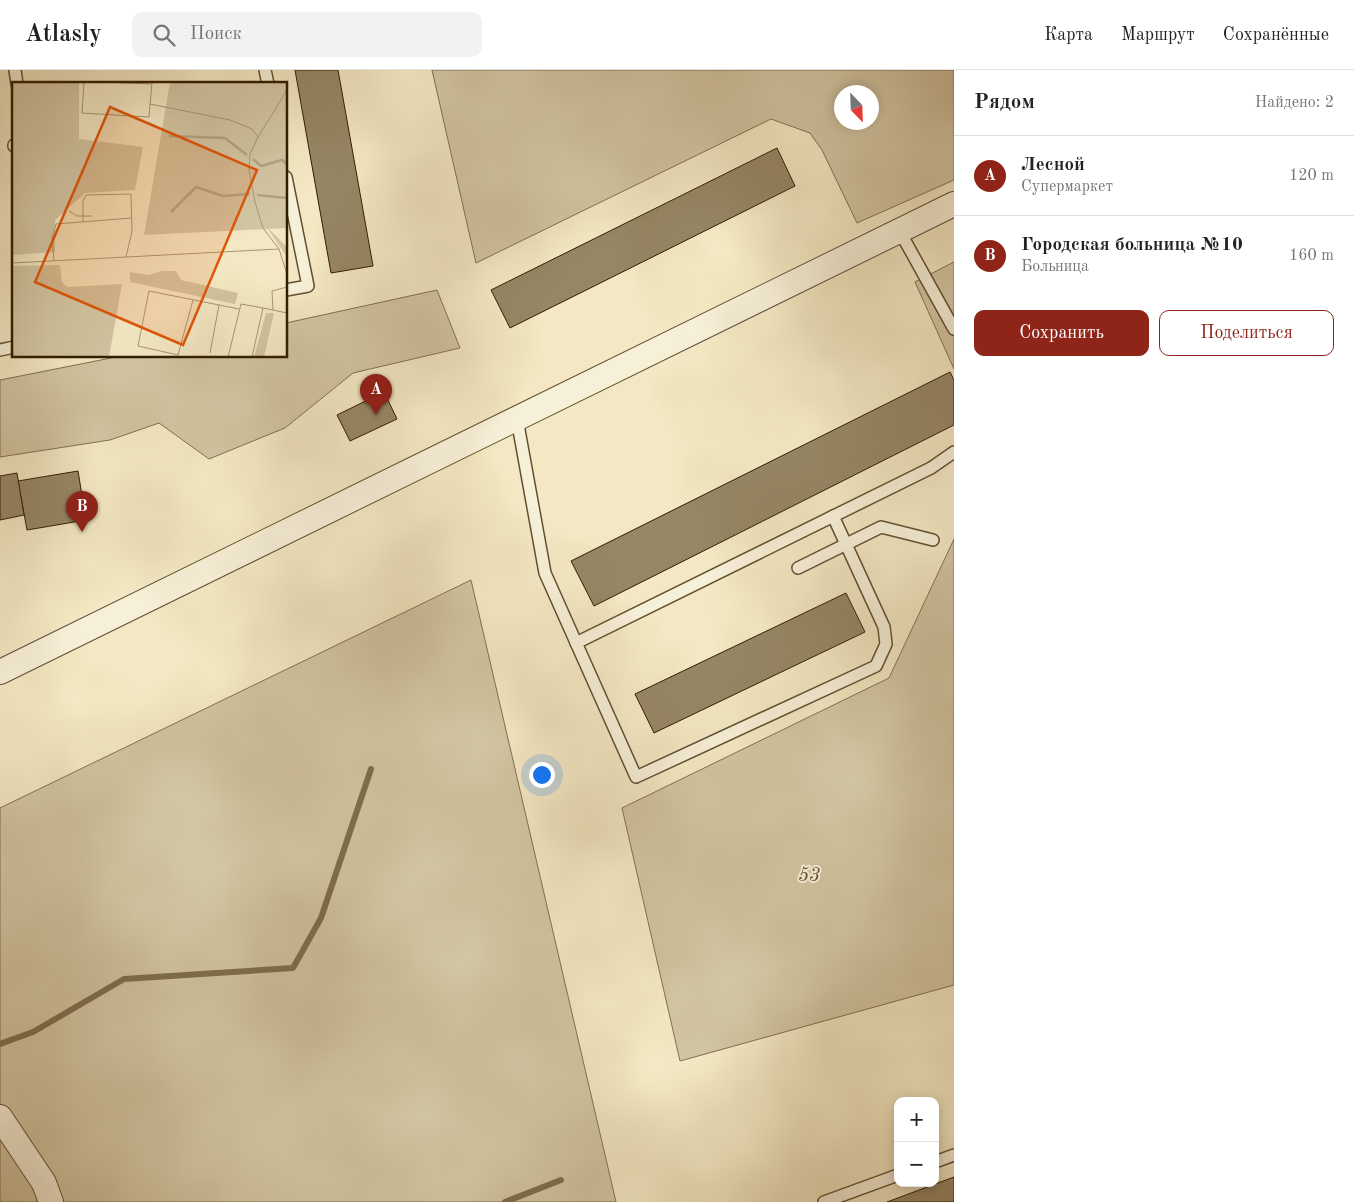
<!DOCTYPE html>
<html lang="ru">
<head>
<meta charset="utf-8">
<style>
  :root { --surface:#fff; --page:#f2f2f2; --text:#222; --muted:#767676; --line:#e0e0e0; --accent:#8f2418 }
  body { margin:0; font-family:"Old Standard TT",serif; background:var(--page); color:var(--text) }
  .controls { position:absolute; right:15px; bottom:15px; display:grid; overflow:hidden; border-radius:10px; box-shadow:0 2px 12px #0003 }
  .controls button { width:45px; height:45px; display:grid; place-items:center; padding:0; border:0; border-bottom:1px solid var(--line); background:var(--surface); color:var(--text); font:25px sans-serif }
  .compass { position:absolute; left:834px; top:15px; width:45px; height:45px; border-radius:50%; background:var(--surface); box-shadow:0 2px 12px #0003; rotate:157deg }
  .you { position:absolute; left:541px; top:704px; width:18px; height:18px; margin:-12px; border:4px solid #fff; border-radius:50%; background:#1a73e8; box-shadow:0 0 0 8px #1a73e833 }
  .badge { display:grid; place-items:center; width:32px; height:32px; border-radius:50%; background:var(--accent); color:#fff; font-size:16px; font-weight:700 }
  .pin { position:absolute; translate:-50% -41px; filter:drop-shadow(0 1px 2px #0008) }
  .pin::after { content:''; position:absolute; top:26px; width:18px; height:15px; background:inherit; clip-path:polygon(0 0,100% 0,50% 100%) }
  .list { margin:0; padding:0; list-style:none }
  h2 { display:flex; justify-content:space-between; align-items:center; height:65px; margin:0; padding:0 20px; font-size:21px }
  h2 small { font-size:16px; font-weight:400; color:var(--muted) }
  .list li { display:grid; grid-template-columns:32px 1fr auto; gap:15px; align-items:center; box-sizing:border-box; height:80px; padding:0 20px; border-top:1px solid var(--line) }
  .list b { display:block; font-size:19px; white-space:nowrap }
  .list p { margin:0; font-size:16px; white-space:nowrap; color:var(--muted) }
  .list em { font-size:16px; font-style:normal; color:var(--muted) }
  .actions { display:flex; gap:10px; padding:15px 20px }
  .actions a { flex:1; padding:11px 0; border:1px solid var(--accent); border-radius:10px; text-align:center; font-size:18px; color:var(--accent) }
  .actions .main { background:var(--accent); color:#fff }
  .icon { flex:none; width:28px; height:28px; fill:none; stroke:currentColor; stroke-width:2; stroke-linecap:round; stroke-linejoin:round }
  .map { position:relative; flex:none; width:954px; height:1132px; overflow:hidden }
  header { display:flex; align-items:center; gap:30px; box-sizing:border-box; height:70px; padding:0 25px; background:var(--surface); border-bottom:1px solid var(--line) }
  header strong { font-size:24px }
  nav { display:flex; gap:28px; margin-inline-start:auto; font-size:18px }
  .search { width:350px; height:45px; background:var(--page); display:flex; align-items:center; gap:12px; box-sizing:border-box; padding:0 18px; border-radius:10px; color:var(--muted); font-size:19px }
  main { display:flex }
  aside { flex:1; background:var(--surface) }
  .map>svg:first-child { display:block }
  .green { fill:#d2c5a2; stroke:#827051; fill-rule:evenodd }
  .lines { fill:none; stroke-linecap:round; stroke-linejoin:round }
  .stream { stroke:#7e6d4d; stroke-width:6 }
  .building { fill:#968665; stroke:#321c00 }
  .lane-casing { stroke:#624f31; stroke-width:14 }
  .street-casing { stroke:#624f31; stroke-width:26 }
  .lane { stroke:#f7f0d8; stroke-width:11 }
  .street { stroke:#f7f0d8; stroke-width:24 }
  .labels { text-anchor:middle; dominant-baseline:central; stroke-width:4; stroke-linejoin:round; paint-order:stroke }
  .park-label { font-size:19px; font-style:italic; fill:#624f31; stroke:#f7f0d8 }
  .inset-river { fill:none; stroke:#b1a381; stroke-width:2.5 }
  .inset-road { fill:none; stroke:#a69675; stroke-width:1 }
  .view { fill:#df560b; fill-opacity:0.15; stroke:#df560b; stroke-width:2.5 }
  .inset-edge { fill:none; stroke:#321c00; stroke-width:2.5 }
</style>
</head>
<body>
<header>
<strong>Atlasly</strong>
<div class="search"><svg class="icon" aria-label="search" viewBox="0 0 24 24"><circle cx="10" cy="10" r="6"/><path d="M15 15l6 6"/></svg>Поиск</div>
<nav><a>Карта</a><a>Маршрут</a><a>Сохранённые</a></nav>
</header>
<main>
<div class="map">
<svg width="954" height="1132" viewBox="0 0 954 1132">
  <rect width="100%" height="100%" fill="#f3e8c3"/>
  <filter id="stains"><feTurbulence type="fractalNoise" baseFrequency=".004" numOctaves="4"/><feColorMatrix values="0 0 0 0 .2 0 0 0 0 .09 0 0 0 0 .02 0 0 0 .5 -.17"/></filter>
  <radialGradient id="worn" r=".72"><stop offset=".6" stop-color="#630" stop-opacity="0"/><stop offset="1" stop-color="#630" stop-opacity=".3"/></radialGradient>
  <!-- green -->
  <g class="green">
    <path d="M432 0H954V110L857 153 822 80 810 63 771 49 476 193ZM872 22V52H842V22Z"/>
    <path d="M954 192V299L915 212Z"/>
    <path d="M437 220 460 278 353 303 285 358 209 389 159 353 110 370 0 387V310L121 286H286V253Z"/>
    <path d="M954 469V915L680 991 622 738 889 608Z"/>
    <path d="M471 510 616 1132H0V738Z"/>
  </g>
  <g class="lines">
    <!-- stream -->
    <g class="stream">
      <path d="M0 974 33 962 124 909 293 898 321 848 371 699"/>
      <path d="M505 1132 561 1110"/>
    </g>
  </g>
  <!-- building -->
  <g class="building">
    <path d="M295 0H338L373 196 331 203Z"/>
    <path d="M777 78 795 116 510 258 491 220Z"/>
    <path d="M950 302 954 310V355L594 536 571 491Z"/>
    <path d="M384 322 397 349 350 371 337 345Z"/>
    <path d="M78 401 86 450 27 460 18 411Z"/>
    <path d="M17 403 24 445 0 450V406Z"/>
    <path d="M846 523 865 562 654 663 635 624Z"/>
    <path d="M954 1107V1132H887Z"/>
  </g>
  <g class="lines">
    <defs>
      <g id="lane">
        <path d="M15 0 17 14"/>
        <path d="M265 0 268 14"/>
        <path d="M14 75V76"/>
        <path d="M286 107 308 216 286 220"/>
        <path d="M899 160 954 259"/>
        <path d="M0 280 14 277"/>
        <path d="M517 349 545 503 636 707 876 596 886 574 884 557 833 446"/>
        <path d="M798 498 881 457 933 470"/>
        <path d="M576 573 931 398 954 382"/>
        <path d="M935 1092 954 1085"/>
        <path d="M824 1132 898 1105"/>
      </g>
      <g id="street">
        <path d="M0 602 954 134"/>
        <path d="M0 1047 44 1113 51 1132"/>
      </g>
    </defs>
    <!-- lane casing -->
    <use href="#lane" class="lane-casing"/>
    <!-- street casing -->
    <use href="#street" class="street-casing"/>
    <!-- lane -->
    <use href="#lane" class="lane"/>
    <!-- street -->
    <use href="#street" class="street"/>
  </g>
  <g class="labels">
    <!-- park labels -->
    <g class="park-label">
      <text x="809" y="806">53</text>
    </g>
  </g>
  <!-- overview -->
  <g transform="translate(12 12)">
    <rect width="275" height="275" fill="#f3e8c3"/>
    <path d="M0 0H67V57L131 65 123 108 73 111 43 138V170L0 173ZM158 0H275V146L257 147 275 165V175L256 147 132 153ZM48 183 50 200 55 205 110 202 97 275H0V184ZM150 189H164L169 198 226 211 223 222 118 200V190L136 193ZM254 231H262L252 275H242Z" fill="#d2c5a2"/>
    <path class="inset-river" d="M157 54 213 56 235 73M241 77 249 84 270 78 275 82M245 113 275 116M159 130 184 105 211 114 238 112"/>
    <path class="inset-road" d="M72 0 70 31 137 35 140 0M90 0 139 2M138 22 218 38 240 47 246 55 238 72 237 88 243 120 251 146 267 167 275 192M246 55 275 8M57 129 65 134H80M71 139V119L74 113 119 112 120 149 114 175M42 179 40 156 44 142 119 136M0 181 267 167M181 218 166 273 126 264 137 209 227 227M261 228 260 209 275 205M198 271 207 223M216 275 229 222 251 226M240 275 251 226 275 231"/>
    <path class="view" d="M98 25 245 88 171 263 23 200Z"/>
    <rect width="275" height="275" class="inset-edge"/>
  </g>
  <rect width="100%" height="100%" filter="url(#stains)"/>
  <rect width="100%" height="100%" fill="url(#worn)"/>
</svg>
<div class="controls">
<button>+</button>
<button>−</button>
</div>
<svg class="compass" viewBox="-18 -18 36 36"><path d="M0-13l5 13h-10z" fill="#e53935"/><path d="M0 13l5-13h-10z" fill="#767676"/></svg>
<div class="you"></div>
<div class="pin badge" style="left:376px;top:345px">A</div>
<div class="pin badge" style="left:82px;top:462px">B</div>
</div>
<aside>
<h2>Рядом<small>Найдено: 2</small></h2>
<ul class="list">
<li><span class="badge">A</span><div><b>Лесной</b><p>Супермаркет</p></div><em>120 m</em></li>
<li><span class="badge">B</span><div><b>Городская больница №10</b><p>Больница</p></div><em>160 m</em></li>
</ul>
<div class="actions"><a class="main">Сохранить</a><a>Поделиться</a></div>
</aside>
</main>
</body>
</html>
